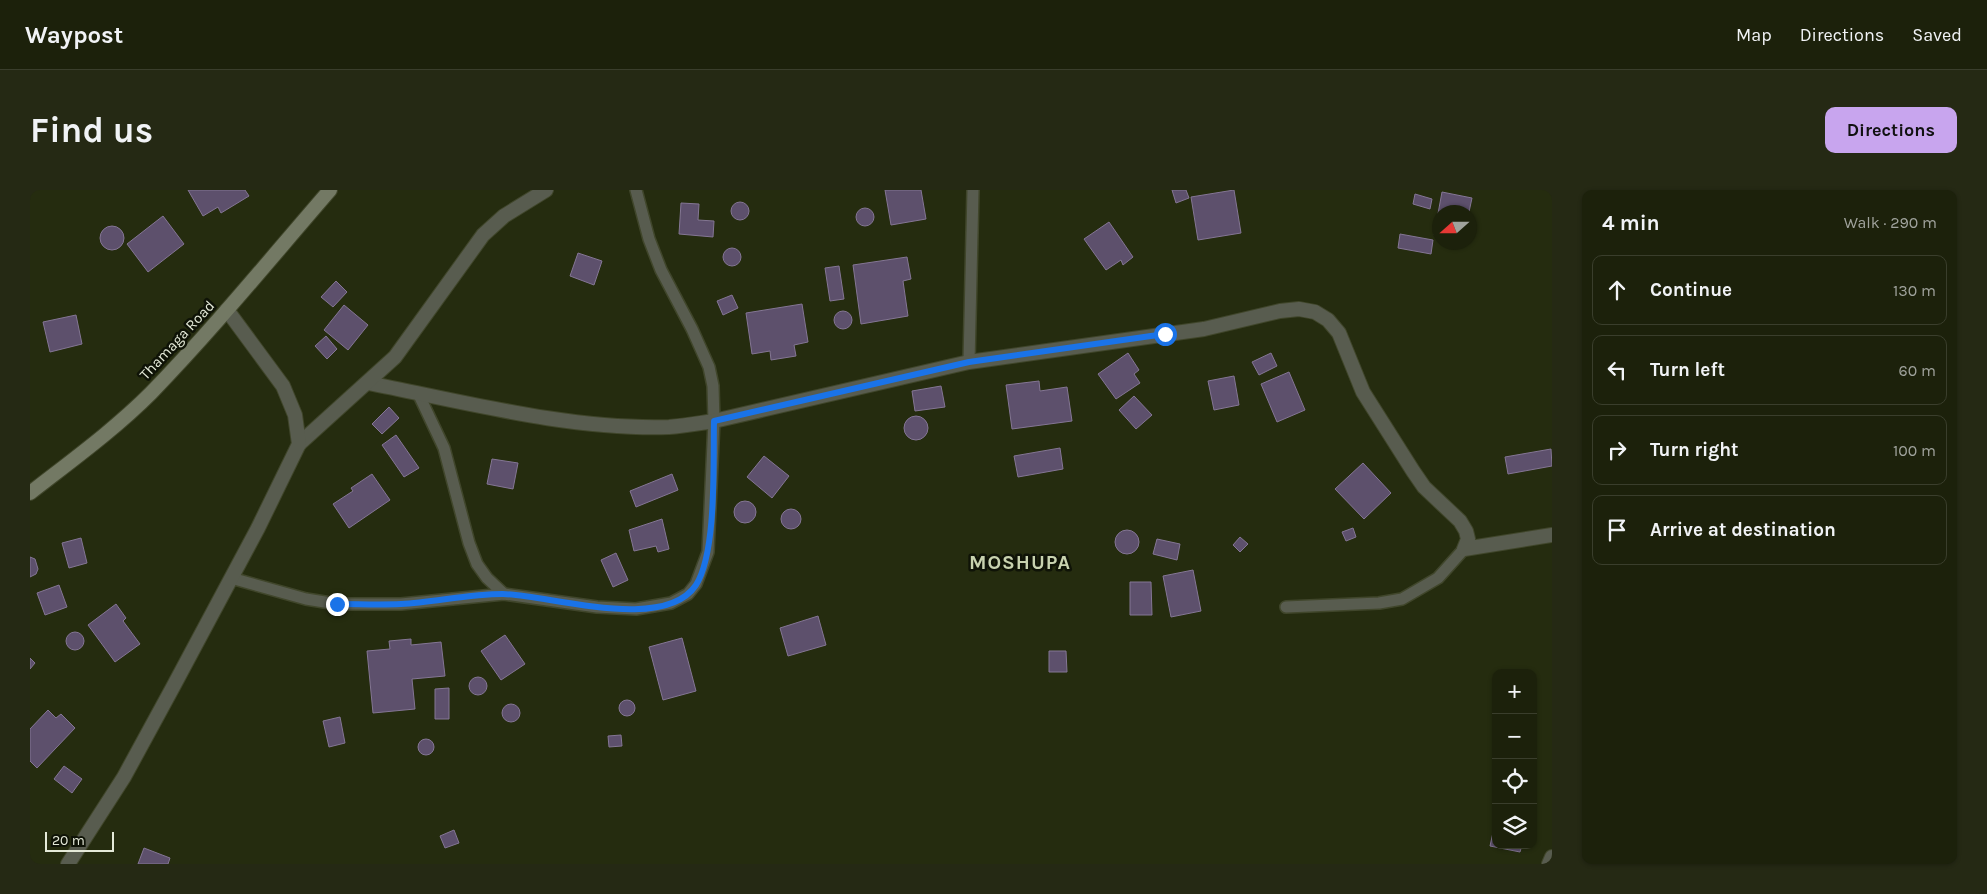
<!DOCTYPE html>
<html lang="en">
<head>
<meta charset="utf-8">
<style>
  :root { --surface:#1c210b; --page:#252914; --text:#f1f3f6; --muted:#a0a39d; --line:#3a3e2c; --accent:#c8a5ee }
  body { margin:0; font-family:Karla,sans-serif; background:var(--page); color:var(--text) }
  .controls { position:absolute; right:15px; bottom:15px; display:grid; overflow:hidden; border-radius:10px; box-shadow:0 1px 4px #0004 }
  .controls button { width:45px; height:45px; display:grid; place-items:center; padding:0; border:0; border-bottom:1px solid var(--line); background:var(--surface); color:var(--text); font:25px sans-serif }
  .compass { position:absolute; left:1402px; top:15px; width:45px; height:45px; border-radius:50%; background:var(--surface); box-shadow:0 1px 4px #0004; rotate:249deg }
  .scale { position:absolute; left:15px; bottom:12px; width:69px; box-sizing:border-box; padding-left:5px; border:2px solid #e4e9d8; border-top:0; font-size:14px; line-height:18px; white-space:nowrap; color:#e4e9d8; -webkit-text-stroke:4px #0f1307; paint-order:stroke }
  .stop { position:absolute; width:15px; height:15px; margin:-11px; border:4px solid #1a73e8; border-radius:50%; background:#fff }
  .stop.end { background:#1a73e8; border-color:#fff; box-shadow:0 1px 5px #0008 }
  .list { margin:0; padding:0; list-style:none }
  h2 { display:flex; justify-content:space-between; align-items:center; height:65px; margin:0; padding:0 20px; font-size:21px }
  h2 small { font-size:16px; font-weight:400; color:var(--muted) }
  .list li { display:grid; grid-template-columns:32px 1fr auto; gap:15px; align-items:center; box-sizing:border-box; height:70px; margin:0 10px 10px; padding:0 10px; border:1px solid var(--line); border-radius:10px }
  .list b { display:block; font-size:19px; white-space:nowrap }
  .list em { font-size:16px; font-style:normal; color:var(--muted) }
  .icon { flex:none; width:28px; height:28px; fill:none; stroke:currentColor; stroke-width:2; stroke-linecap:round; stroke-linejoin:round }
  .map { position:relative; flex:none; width:1522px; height:674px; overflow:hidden; border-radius:10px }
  header { display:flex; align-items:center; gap:30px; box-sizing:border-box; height:70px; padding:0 25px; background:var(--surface); border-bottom:1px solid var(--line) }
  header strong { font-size:24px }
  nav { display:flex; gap:28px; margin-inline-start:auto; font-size:18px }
  .intro { display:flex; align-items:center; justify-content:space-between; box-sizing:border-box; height:120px; padding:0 30px }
  h1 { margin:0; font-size:35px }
  .button { padding:12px 22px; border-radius:10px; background:var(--accent); color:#111; font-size:18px; font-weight:700 }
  main { display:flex; gap:30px; padding:0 30px }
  aside { flex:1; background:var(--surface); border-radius:10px; box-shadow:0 1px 4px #0004 }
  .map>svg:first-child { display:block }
  .building { fill:#5d506c; stroke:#847694 }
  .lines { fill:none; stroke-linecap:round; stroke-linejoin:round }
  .service-casing { stroke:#40462b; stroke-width:14 }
  .minor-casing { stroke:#40462b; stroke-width:16 }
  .secondary-casing { stroke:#40462b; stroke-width:16 }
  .service { stroke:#585c4f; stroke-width:11 }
  .minor { stroke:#585c4f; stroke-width:14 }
  .secondary { stroke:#737964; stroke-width:14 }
  .route { stroke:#1a73e8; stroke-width:6 }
  .labels { text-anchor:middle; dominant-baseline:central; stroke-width:5; stroke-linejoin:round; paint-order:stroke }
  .street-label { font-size:15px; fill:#e4e9d8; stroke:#0f1307 }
  .district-label { font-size:20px; font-weight:bold; letter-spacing:1px; fill:#c8d2af; stroke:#0f1307 }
</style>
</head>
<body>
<header>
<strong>Waypost</strong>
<nav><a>Map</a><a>Directions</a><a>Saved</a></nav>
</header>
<div class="intro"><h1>Find us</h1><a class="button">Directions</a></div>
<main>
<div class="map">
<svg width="1522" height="674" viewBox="0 0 1522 674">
  <rect width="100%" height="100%" fill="#252c0f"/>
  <!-- building -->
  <g class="building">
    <path d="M158 0H215L219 6 191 23 188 17 173 26Z"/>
    <path d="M855 0H891L896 29 861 35Z"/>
    <path d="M1142 0H1156L1159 8 1146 13Z"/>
    <path d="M1204 0 1211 43 1168 50 1161 7Z"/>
    <path d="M1412 2 1442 8 1439 22H1410V29H1407Z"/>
    <path d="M1385 4 1402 9 1400 19 1383 14Z"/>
    <circle cx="710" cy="21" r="9"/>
    <path d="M651 13 669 14 668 30 684 31 683 47 649 44Z"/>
    <circle cx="835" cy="27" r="9"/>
    <path d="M133 26 154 54 118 82 97 54Z"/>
    <path d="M1407 29 1410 30V47L1404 45Z"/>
    <path d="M1079 32 1103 67 1093 75 1091 70 1076 80 1054 49Z"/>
    <circle cx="82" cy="48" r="12"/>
    <path d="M1370 44 1403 50 1401 64 1368 58Z"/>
    <circle cx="702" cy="67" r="9"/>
    <path d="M548 63 572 71 564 95 540 86Z"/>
    <path d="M877 67 881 89 873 91 878 126 831 134 823 75Z"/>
    <path d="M809 76 814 109 800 111 795 78Z"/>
    <path d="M306 91 317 102 303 117 291 107Z"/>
    <path d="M702 105 708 118 693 125 687 111Z"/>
    <path d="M772 114 778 152 764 155 766 166 741 170 740 161 722 164 716 123Z"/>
    <path d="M314 115 338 135 318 160 294 140Z"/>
    <circle cx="813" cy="130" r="9"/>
    <path d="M46 125 52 154 20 162 13 132Z"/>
    <path d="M296 146 307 159 297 169 285 156Z"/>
    <path d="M1098 163 1109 180 1104 184 1110 193 1086 209 1068 184Z"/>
    <path d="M1241 163 1247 176 1229 185 1222 172Z"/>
    <path d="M1259 182 1275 220 1247 232 1231 194Z"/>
    <path d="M1204 186 1209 215 1184 220 1178 191Z"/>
    <path d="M1009 191 1010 201 1037 197 1042 231 982 239 976 195Z"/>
    <path d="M911 196 915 217 885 221 882 201Z"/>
    <path d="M1104 206 1122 225 1106 239 1089 220Z"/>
    <path d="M359 217 369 228 352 244 342 234Z"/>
    <circle cx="886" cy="238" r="12"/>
    <path d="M366 245 389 278 374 287 352 255Z"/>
    <path d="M1030 258 1033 279 988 287 984 266Z"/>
    <path d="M1521 259 1522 276 1478 284 1475 267Z"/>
    <path d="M734 266 759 286 742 308 717 287Z"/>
    <path d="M462 269 488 273 483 299 457 294Z"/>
    <path d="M1333 273 1361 303 1334 329 1305 299Z"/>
    <path d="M342 284 360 310 319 338 303 314 323 301 321 298Z"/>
    <path d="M642 284 648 300 606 317 600 301Z"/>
    <circle cx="715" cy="322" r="11"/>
    <circle cx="761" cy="329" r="10"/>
    <path d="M632 329 639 359 628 362 626 356 604 361 599 340Z"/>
    <path d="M1323 338 1326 347 1316 351 1312 342Z"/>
    <circle cx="1097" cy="352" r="12"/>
    <path d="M1210 347 1218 354 1210 362 1203 355Z"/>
    <path d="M51 348 57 373 39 378 32 353Z"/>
    <path d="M1127 349 1150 354 1147 370 1123 364Z"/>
    <path d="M586 363 598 390 583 397 571 370Z"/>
    <path d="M0 367 5 369 8 379 6 384 0 387Z"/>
    <path d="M1163 380 1171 421 1141 427 1133 386Z"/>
    <path d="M1100 392H1121L1122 425H1100Z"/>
    <path d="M29 395 37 417 15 425 7 403Z"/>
    <path d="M86 414 96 428 93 431 110 454 85 472 58 435Z"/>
    <path d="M788 426 796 455 758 466 750 438Z"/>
    <circle cx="45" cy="451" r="9"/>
    <path d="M475 445 495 474 471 490 451 461Z"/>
    <path d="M652 448 666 501 633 510 619 457Z"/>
    <path d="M381 449V455L411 452 415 486 382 489 385 519 343 523 337 461 360 459 359 451Z"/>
    <path d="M1019 461H1036L1037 482H1019Z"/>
    <path d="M0 468 5 473 0 479Z"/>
    <circle cx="448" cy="496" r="9"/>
    <path d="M419 498V529H405V499Z"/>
    <circle cx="597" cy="518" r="8"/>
    <circle cx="481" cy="523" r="9"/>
    <path d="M18 520 26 528 31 524 45 538 7 578 0 571V539Z"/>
    <path d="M310 527 315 553 299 557 293 531Z"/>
    <path d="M591 545 592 556 579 557 578 546Z"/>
    <circle cx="396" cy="557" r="8"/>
    <path d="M34 576 52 589 42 603 24 589Z"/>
    <path d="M1466 629V655H1492L1490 662 1460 656Z"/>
    <path d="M424 640 429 653 415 658 410 646Z"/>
    <path d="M114 658 140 668 138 674H108Z"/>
  </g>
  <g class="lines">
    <defs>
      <g id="service">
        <path d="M939 172 943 0"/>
        <path d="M388 203 414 258 439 353 447 374 457 388 474 404"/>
        <path d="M201 388 276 409 307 414H371L474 404 567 417 606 419 641 413 658 404 666 394 678 362 684 231 683 196 679 177 662 139 631 80 619 49 606 0"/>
        <path d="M1256 417 1349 413 1372 409 1408 388 1434 359"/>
      </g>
      <g id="minor">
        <path d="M338 193C435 212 540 240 639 237 654 236 670 233 684 231L939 172 1174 139 1250 121 1269 119 1285 122 1298 130 1309 143 1333 202 1383 281 1394 297 1430 331 1436 341 1438 349 1434 359 1522 345"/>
        <path d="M269 254 365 167 453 45 474 26 516 0"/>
        <path d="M38 674 94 587 143 497 228 338 269 254 265 225 253 196 197 120"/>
        <path d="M1519 674 1522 667"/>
      </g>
      <path id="secondary" d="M0 303C41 271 84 240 121 203 184 138 241 68 300 0"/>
    </defs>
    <!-- service casing -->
    <use href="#service" class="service-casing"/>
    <!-- minor casing -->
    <use href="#minor" class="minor-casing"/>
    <!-- secondary casing -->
    <use href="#secondary" class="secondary-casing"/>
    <!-- service -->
    <use href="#service" class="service"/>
    <!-- minor -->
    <use href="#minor" class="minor"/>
    <!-- secondary -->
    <use href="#secondary" class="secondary"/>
  </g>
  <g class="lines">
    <!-- route -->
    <path class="route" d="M307 414C328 414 350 415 371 414 405 412 439 404 473 404 520 405 634 443 666 395 687 362 683 272 684 231L939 172 1135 144"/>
  </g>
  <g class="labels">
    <!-- street labels -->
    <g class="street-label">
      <text transform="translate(147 150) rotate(-47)">Thamaga Road</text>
    </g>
    <!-- district labels -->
    <g class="district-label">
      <text x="990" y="372">MOSHUPA</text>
    </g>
  </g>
</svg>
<div class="controls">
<button>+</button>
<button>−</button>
<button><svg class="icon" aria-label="locate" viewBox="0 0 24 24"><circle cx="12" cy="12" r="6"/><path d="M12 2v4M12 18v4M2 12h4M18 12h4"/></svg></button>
<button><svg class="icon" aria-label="layers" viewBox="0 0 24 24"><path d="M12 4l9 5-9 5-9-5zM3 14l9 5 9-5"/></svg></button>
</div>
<svg class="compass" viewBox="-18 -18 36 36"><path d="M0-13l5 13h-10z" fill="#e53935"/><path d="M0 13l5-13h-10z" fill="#a0a39d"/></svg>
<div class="scale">20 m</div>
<div class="stop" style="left:1135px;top:144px"></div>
<div class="stop end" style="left:307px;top:414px"></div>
</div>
<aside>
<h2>4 min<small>Walk · 290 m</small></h2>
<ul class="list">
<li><svg class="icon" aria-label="ahead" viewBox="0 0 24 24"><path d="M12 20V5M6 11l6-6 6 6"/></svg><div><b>Continue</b></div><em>130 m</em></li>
<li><svg class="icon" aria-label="left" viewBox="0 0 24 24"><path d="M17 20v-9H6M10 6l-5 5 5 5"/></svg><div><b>Turn left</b></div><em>60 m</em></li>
<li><svg class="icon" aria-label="right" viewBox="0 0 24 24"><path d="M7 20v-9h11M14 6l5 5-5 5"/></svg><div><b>Turn right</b></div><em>100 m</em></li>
<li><svg class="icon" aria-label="arrive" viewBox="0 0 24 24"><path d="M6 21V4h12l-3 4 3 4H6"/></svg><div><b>Arrive at destination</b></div></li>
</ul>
</aside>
</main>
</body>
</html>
